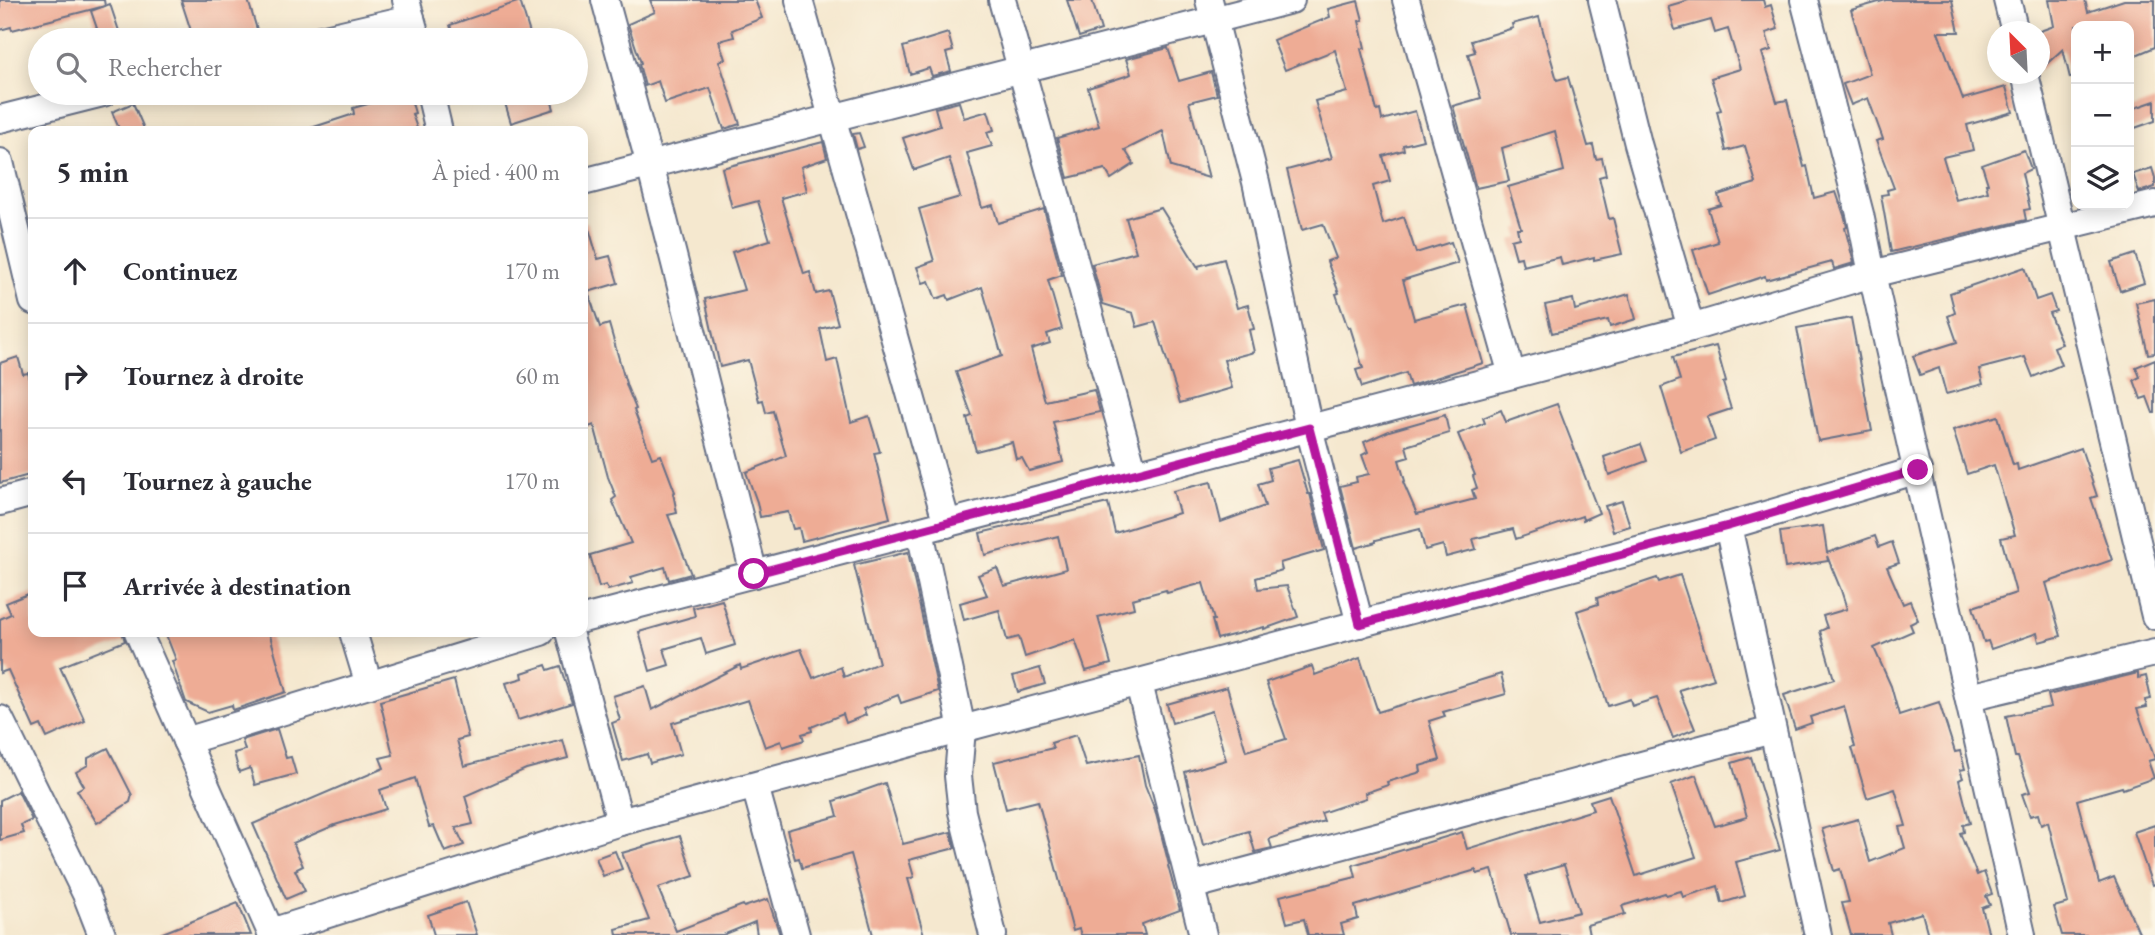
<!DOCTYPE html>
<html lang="fr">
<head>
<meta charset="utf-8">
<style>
  :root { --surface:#fff; --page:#f7f7f7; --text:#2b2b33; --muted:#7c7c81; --line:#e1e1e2 }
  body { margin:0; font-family:"EB Garamond",serif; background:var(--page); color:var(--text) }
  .controls { position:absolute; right:21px; top:21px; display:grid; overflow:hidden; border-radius:14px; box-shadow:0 4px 18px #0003 }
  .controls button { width:63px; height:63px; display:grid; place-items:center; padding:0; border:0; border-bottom:2px solid var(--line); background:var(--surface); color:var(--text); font:35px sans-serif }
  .compass { position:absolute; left:1987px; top:21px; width:63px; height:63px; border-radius:50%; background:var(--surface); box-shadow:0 4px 18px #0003; rotate:336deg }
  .stop { position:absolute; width:21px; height:21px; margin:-16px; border:5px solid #b5179e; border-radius:50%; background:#fff }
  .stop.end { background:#b5179e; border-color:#fff; box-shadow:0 2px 7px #0008 }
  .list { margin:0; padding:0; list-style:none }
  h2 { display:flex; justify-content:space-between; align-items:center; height:91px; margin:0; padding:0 28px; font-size:30px }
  h2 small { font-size:23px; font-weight:400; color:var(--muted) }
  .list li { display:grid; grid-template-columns:46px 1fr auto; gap:21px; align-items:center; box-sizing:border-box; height:105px; padding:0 28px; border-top:2px solid var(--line) }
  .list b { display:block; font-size:26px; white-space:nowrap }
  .list em { font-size:23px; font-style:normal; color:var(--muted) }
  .icon { flex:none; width:38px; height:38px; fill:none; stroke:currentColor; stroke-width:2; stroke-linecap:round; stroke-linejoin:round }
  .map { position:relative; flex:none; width:2155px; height:935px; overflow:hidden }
  .search { position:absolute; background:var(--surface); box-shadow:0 4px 18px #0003; left:28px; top:28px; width:560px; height:77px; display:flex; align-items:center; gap:18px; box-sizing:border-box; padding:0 24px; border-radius:38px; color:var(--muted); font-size:26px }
  .panel { position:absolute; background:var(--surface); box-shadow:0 4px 18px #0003; left:28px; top:126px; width:560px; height:511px; border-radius:14px }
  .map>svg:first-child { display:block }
  .building { fill:#eeac95; fill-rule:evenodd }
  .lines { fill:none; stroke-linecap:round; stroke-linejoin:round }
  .minor-casing { stroke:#677086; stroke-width:30 }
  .minor { stroke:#fff; stroke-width:26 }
  .route { stroke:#b5179e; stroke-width:9 }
</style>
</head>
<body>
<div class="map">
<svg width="2155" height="935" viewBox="0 0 2155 935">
  <rect width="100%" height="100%" fill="#fcf5e5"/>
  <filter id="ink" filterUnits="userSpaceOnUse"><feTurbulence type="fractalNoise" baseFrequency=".0143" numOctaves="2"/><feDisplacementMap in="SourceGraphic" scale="14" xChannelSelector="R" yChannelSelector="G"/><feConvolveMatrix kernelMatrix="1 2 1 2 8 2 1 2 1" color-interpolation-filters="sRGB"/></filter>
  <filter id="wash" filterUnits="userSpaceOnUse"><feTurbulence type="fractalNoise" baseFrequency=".00686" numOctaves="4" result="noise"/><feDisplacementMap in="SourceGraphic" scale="28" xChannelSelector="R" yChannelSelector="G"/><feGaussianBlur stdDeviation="1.57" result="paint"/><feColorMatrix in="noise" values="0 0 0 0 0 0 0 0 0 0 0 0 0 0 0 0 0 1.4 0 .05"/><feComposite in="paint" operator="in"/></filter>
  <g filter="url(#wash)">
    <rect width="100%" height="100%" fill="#f5e8cf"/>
    <g id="blocks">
      <!-- building -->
      <g class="building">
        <path d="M0 0H104L105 6 12 30 11 27 0 30Z"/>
        <path d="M181 0H248L259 36 245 40H194Z"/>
        <path d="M650 0H755L762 18 732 30 734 37 719 41 725 59 719 61 740 124 724 129 710 88 665 103 658 81 645 86 639 64 641 63 628 24 655 12Z"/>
        <path d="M1067 0H1092L1101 30 1079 37Z"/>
        <path d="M1689 0H1763L1765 7 1771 5 1778 29 1766 33 1771 50 1762 53 1777 102 1787 100 1804 167 1807 166 1814 198 1836 192 1845 218 1847 227 1845 228 1854 263 1834 269 1832 262 1766 280 1765 276 1708 295 1693 250 1718 242 1708 209 1721 205 1718 195 1756 183 1745 146 1726 151 1717 111 1721 110 1711 78 1740 69 1728 29 1715 33 1711 20 1675 30 1668 6Z"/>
        <path d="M1886 0H1952L1959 32H1938L1963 99 2006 87 2013 112 1967 125 1973 150 1943 157 1956 200 1988 192 1986 184H1988L1982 165 2024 150 2031 169 2022 173 2030 209 2024 210 2026 220 1891 252 1881 195 1888 194 1887 190 1894 188 1876 141 1883 139 1868 98 1851 105 1843 84 1870 74 1851 10Z"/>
        <path d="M2049 0H2085L2088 12 2124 0H2155V47L2129 58V26H2076V77L2070 78 2063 49 2040 70V31L2054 26Z"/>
        <path d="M520 1 532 40H455L450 25Z"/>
        <path d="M1358 1 1363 20 1359 21 1365 48 1361 49 1377 111 1380 110 1382 120 1415 111 1423 140 1403 145 1404 150 1383 156 1390 181 1373 186 1383 224 1404 217 1416 253 1451 242 1458 263 1403 280 1414 319 1467 305 1483 363 1410 386 1406 373 1362 387 1356 370 1363 368 1350 327 1348 328 1336 294 1339 293 1327 261 1336 258 1323 224 1302 230 1287 170 1332 158 1315 101 1347 92 1335 50 1285 70 1273 40 1330 17 1328 9Z"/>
        <path d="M110 4 121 37 111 40H101L91 11Z"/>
        <path d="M1539 17 1557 80 1568 77 1588 146 1593 145 1596 159 1602 158 1606 175 1599 177 1609 219 1613 218 1622 254 1594 260V257L1562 265 1560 257 1523 266 1521 257 1516 258 1511 240 1519 238 1517 228H1521L1508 187 1564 171 1555 131 1502 148 1509 181 1476 188 1453 106 1481 98 1468 54 1475 52 1471 41 1513 28 1512 24Z"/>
        <path d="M948 33 953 51 946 53 951 71 932 76 929 68 910 74 903 47Z"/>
        <path d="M1168 48 1179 81 1211 72 1217 95 1189 102 1209 178 1171 167 1163 131 1125 150 1134 164 1111 179 1105 169 1068 178 1057 138 1099 126 1088 88 1129 75 1131 74 1126 59Z"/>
        <path d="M409 93 415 113 412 114 418 131H312L311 128 354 114 353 108Z"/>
        <path d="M502 93H549L554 109 511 123Z"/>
        <path d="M2155 101V121L2129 130V110Z"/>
        <path d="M959 102 964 118 988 111 994 130 987 132 992 146 967 153 982 208 993 205 998 223 1044 209 1062 275 1048 280 1062 329 1047 334 1050 343 1031 349 1045 401 1094 390 1100 412 1053 422 1063 462 1029 471 1022 458 1016 459 1012 442 976 451 967 418 972 416 956 372 1002 356 982 287 949 300 947 295 936 299 929 281 923 283 917 267 934 261 919 209 960 197 949 158 914 170 903 138 940 126 935 108Z"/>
        <path d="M133 103 145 131H120L112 112Z"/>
        <path d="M859 133 864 147 857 149 853 134Z"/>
        <path d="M823 142 827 158 801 167 807 191 781 198 804 274 810 272 816 294 829 291 838 324 820 329 827 362 837 359 851 422 869 416 880 452 874 453 890 518 802 541 799 528 793 529 788 512 760 517 757 502 746 472 786 456 773 411 766 413 763 400 759 401 748 360 720 367 705 299 744 290 732 252 770 240 758 201 732 208 722 168Z"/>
        <path d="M2152 168 2155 178V187L2139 192 2133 174Z"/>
        <path d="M1161 208 1199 269 1198 266 1224 259 1237 308 1248 305 1254 329 1249 330 1254 352 1224 360 1232 388 1180 403 1155 322 1137 327 1133 313 1103 304 1092 264 1136 252 1126 218Z"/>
        <path d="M587 222 598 259 610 256 618 283 588 292 600 327 609 324 627 387 636 409 634 410 652 458 661 455 675 492 673 493 677 513 668 515 691 574 669 580 665 567 631 577 633 583 608 590 606 585 599 587 590 555 631 543 612 500 616 497 608 477 594 425 583 429V223Z"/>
        <path d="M2135 254 2144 283 2120 291 2111 262Z"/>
        <path d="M2025 267 2036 300 2050 295 2056 311 2049 313 2062 344 2054 347 2061 365 2033 377 2025 357 1979 369 1983 384 1946 394 1939 368 1920 375 1913 356 1957 342 1948 316 1955 313 1950 293Z"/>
        <path d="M1629 294 1636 319 1610 327 1608 320 1552 333 1545 305 1573 299 1575 310Z"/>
        <path d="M2155 299V353L2148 354 2136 303Z"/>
        <path d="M1851 318 1872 431 1818 441 1797 328Z"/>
        <path d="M1716 346 1726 382 1723 383 1731 409 1707 417 1715 440 1681 452 1661 387 1680 380 1673 357Z"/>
        <path d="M18 357 23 374 28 373 33 389V474L0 483V363Z"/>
        <path d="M2155 359V413H2153L2147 397 2141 399 2134 380 2140 377 2136 367Z"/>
        <path d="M1557 404 1599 513 1583 520 1582 516 1516 539 1513 529 1473 539 1476 549 1446 557 1443 545 1425 550 1420 529 1376 540V542L1356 548 1340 486 1357 482 1356 477 1369 474 1362 455 1368 452 1364 442 1389 431 1445 415 1449 433 1406 446 1409 457 1399 460 1405 481 1403 482 1417 514 1475 499 1472 490 1477 488 1473 476 1475 475 1458 434 1485 423 1483 418 1501 410 1506 422Z"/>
        <path d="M1998 416 2013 465 2017 464 2018 470 2081 448 2097 496 2091 498 2112 560 2046 583 2061 636 2039 642 2037 633 1991 649 1988 641 1984 642 1973 607 2016 593 2001 538 2015 535 1994 465 1967 474 1953 430Z"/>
        <path d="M1641 444 1647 461 1609 475 1604 457Z"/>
        <path d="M1298 460 1308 494H1310L1324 550 1280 563 1282 570 1256 578 1258 589 1287 586 1298 617 1264 629V627L1217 639 1212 620H1214L1203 583 1167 593 1166 590 1132 599 1134 608 1098 617 1111 664 1086 671 1075 640 1025 657 1019 637 1007 640 999 610 964 620 960 603 987 595 978 575 997 568 1004 586 1066 569 1058 536 985 555 980 533 1108 503 1115 533 1179 513 1173 491 1211 482 1221 522 1265 506 1258 484 1271 480 1268 468Z"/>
        <path d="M1622 501 1630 526 1613 531 1605 506Z"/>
        <path d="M1823 526 1827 553 1875 536 1879 547 1892 542 1899 563 1887 567 1903 604 1910 601 1918 620 1910 624 1913 631 1874 648 1891 686 1899 715 1939 702 1955 752 1960 751 1965 769 1960 770 1963 778 1959 780 1970 823 1963 825 1964 832 1960 833 1977 875 1984 872 1992 894 1986 896 1990 905 1982 908 1989 935H1928L1922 913 1888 923 1891 935H1851L1842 903 1849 902 1840 869 1834 871 1822 829 1858 819 1870 862 1905 848 1899 827 1906 826 1895 789 1867 798 1852 748 1855 747 1844 706 1810 717 1812 723 1795 729 1784 695 1834 679 1820 631 1827 628 1823 616 1847 609 1841 590 1827 556 1828 561 1785 568 1780 532Z"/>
        <path d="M908 552 938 691 901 703 898 695 863 709 866 715 846 723 843 714 811 727 812 731 802 734 804 740 783 747 781 741 765 747 748 700 672 723 681 754 650 763 647 754 623 761 612 723 620 720 613 696 645 686 652 710 740 665 741 669 801 649 813 678 841 667 844 677 879 663 854 565Z"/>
        <path d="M1680 575 1714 679 1679 690 1695 729 1673 738 1657 698 1632 706 1630 699 1608 706 1577 611 1598 604 1597 598 1657 578 1659 582Z"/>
        <path d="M33 592V632H122L125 641 60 667 85 721 47 738 41 725 34 728 8 670 0 673V619L11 614 6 603Z"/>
        <path d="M722 600 735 645 706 654 701 638 664 649 669 665 650 671 639 632 695 616 693 608Z"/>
        <path d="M165 632H269L286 692 233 710 232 705 208 712 186 702 172 661 176 660Z"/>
        <path d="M1360 658 1378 712 1501 674 1506 694 1443 712 1445 716 1429 721 1440 760 1420 766 1421 772 1387 782 1388 785 1365 793 1366 798 1321 813 1324 821 1269 839 1272 848 1255 852 1249 831 1203 845 1185 772 1226 760 1212 711 1172 723 1167 704 1227 687 1246 751 1286 739 1266 682 1312 666 1315 675Z"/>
        <path d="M546 665 548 670 560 666 572 703 518 720 506 683 523 678 522 673Z"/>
        <path d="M1040 668 1045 684 1018 692 1013 676Z"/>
        <path d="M2138 673V678L2146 676 2151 699 2145 700 2147 707 2137 709 2155 759 2148 761 2154 778 2123 789 2122 787 2077 800 2099 883 2114 877 2140 935H2062L2054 907 2068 903 2048 822 2041 825 2038 814 2030 816 2022 794 2030 792 2018 757H2015L2006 716 2051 707 2048 695Z"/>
        <path d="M454 680 468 737 457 740 464 766 563 740 568 758 526 769 465 796 473 824 456 828 464 845 445 852 434 826 429 827 415 778 380 790 386 809 335 825 293 843 303 866 295 870 305 891 286 899 253 824 384 768 380 758 393 755 380 701Z"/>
        <path d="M277 729 286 758 291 757 296 774 255 785 250 768 239 772 234 753 245 750 242 740Z"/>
        <path d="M1076 735 1086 766 1139 755 1145 785 1155 810 1169 865 1168 866 1180 910 1142 924 1145 935H1081L1079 929 1073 931 1038 801 1006 809 994 762 1053 748 1051 743Z"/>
        <path d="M108 748 132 795 130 802 97 823 77 790 84 786 76 772 88 765V758Z"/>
        <path d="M1751 757 1780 850 1736 862 1745 896 1722 903 1718 886 1683 897 1681 891 1666 895 1665 893 1622 906 1625 914 1587 925 1589 935H1511L1492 870 1477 874 1476 870 1355 906 1358 919 1341 924 1344 935H1308L1304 919 1287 923 1280 896 1356 877 1353 865 1462 832 1467 849 1593 810 1590 801 1609 795 1636 876 1696 857 1671 784 1696 775 1715 826 1747 817 1732 763ZM1564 865 1579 912 1540 922 1526 876Z"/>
        <path d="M885 783 903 844 951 832 955 848 909 860 914 877 908 879 924 935H873L851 854 802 868 799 858 795 859 787 830 838 816 834 801Z"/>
        <path d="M18 791 32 820 21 825 24 833 0 840V800Z"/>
        <path d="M2155 825V884L2152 885 2134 832Z"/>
        <path d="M680 836 694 876 658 888 676 931 743 905 744 907 768 899 780 935H757L755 922 723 935H617L616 929 649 920 622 853Z"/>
        <path d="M615 851 622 869 603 876 596 858Z"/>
        <path d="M466 902 477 935H434L428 915Z"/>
        <path d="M238 903 251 935H160V934Z"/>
      </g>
    </g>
  </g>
  <g filter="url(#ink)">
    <use href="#blocks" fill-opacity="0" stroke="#677086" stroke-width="2"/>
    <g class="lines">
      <defs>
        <g id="minor">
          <path d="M406 0 417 40"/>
          <path d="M605 0 650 165 754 574"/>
          <path d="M799 0 947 524"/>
          <path d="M1002 0 1134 474"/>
          <path d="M1209 0 1256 182 1309 428 1360 624"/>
          <path d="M1406 0 1512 375"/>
          <path d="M1602 0 1638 144 1691 328"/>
          <path d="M1804 0 1860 214 1872 274 2022 935"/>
          <path d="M2007 0 2015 32"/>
          <path d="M316 40 411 18"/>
          <path d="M2025 74 2155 616"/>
          <path d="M430 93 439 131"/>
          <path d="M0 119 103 93"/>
          <path d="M0 162 33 301"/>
          <path d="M583 182 1291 0"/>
          <path d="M0 502 33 493"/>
          <path d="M1728 526 1818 935"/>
          <path d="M920 531 962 729 958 776 962 812 993 935"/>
          <path d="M583 619 1691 328 1872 274 2155 204"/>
          <path d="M138 632 272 935"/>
          <path d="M353 632 369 685"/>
          <path d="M569 632 620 822"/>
          <path d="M1139 684 1203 935"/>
          <path d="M1969 697 2155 653"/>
          <path d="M0 719 86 894 102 935"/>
          <path d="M186 741 541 632"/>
          <path d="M755 786 796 935"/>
          <path d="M1191 886 1772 730"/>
          <path d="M271 932 620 822 962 729 1728 526 1918 470"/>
        </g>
      </defs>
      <!-- minor casing -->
      <use href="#minor" class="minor-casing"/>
      <!-- minor -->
      <use href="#minor" class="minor"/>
    </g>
  </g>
  <g class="lines" filter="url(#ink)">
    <!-- route -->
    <path class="route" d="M754 574 1309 428 1360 624 1728 526 1918 470"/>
  </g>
</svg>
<div class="controls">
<button>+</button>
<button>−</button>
<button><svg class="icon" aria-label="layers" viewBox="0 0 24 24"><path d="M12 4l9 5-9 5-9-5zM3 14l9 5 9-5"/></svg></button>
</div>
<svg class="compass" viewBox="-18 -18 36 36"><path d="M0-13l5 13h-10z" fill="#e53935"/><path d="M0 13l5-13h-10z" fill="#7c7c81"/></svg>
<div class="stop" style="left:754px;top:574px"></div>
<div class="stop end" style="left:1918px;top:470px"></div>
<div class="search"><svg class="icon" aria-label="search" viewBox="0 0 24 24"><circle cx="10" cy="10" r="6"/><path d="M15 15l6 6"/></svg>Rechercher</div>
<section class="panel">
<h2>5 min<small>À pied · 400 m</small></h2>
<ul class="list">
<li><svg class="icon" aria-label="ahead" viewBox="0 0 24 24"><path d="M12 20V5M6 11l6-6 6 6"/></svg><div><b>Continuez</b></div><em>170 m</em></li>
<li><svg class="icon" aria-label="right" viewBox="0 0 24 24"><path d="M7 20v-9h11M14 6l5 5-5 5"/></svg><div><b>Tournez à droite</b></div><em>60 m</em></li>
<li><svg class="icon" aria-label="left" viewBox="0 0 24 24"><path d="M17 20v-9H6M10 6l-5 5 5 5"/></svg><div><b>Tournez à gauche</b></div><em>170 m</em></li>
<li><svg class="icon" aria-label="arrive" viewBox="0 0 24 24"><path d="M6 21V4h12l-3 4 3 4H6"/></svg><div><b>Arrivée à destination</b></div></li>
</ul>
</section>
</div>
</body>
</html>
